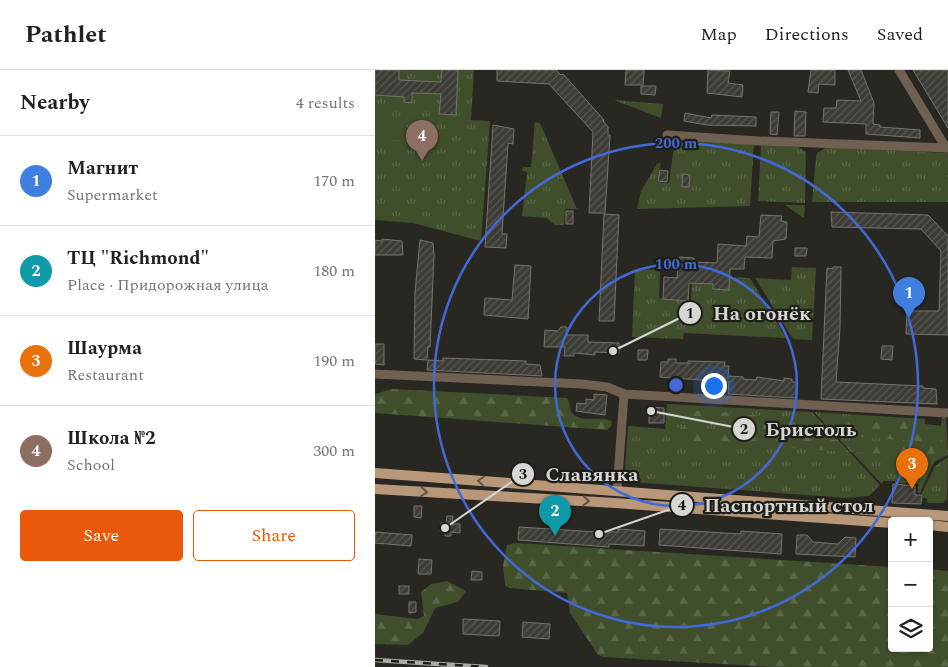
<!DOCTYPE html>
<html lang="en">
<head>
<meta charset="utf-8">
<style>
  :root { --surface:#fff; --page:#f6f6f6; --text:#202124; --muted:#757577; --line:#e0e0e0; --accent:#ea580c }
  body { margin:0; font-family:Spectral,serif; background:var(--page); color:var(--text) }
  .controls { position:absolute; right:15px; bottom:15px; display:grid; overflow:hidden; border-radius:5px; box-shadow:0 1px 4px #0004 }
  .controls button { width:45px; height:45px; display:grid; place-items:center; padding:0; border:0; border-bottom:1px solid var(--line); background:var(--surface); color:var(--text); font:25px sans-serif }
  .you { position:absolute; left:338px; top:315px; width:18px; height:18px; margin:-12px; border:4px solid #fff; border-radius:50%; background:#1a73e8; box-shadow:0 0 0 8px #1a73e833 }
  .badge { display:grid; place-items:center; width:32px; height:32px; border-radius:50%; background:var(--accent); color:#fff; font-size:16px; font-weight:700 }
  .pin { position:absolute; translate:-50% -41px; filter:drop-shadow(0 1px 2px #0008) }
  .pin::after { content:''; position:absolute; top:26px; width:18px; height:15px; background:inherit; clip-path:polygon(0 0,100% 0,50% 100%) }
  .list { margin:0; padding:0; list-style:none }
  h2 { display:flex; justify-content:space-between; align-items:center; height:65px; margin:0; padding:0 20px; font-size:21px }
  h2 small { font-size:16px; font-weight:400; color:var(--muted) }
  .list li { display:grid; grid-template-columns:32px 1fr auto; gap:15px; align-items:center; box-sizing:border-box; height:90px; padding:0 20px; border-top:1px solid var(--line) }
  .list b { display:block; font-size:19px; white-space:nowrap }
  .list p { margin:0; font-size:16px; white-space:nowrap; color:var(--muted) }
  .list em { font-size:16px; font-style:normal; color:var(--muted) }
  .actions { display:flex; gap:10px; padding:15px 20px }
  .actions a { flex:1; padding:11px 0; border:1px solid var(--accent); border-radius:5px; text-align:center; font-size:18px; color:var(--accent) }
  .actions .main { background:var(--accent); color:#fff }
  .icon { flex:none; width:28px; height:28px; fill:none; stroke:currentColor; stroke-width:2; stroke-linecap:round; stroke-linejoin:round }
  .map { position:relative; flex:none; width:573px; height:597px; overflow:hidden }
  header { display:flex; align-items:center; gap:30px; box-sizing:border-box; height:70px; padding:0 25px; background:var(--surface); border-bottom:1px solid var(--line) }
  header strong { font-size:24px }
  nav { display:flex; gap:28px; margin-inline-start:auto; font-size:18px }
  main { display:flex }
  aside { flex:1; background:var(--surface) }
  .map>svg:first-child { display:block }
  .grass { fill:url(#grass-tufts) }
  .forest { fill:url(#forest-firs) }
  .pitch { fill:#404e2b }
  .building { fill:url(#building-hatch); stroke:#75746d }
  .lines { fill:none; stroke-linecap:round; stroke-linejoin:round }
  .minor { stroke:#706052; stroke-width:9 }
  .major { stroke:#b9987a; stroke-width:10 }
  .rail-casing { stroke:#abaaa6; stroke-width:4.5 }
  .rail { stroke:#1f1d18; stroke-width:2.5; stroke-dasharray:8; stroke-linecap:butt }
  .oneway { stroke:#645444 }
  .ring { fill:none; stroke:#4269d7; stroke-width:2.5 }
  .centre { fill:#4269d7; stroke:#1f1d18; stroke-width:2.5 }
  .ring-label { font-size:15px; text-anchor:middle; font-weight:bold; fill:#4269d7; stroke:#1f1d18; stroke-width:4.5; stroke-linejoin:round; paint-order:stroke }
  .leader { fill:none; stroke:#d6d6d2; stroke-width:2 }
  .callout-dot { fill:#d6d6d2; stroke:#1f1d18; stroke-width:2 }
  .mark-label { font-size:15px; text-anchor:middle; font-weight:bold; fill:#111 }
  .callout-label { font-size:20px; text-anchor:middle; font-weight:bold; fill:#d6d6d2; stroke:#1f1d18; stroke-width:4.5; stroke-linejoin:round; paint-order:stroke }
</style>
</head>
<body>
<header>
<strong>Pathlet</strong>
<nav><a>Map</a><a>Directions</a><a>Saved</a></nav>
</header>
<main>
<aside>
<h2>Nearby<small>4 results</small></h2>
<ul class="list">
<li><span class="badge" style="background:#3f7fe0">1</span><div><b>Магнит</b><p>Supermarket</p></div><em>170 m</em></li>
<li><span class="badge" style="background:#0f9aa8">2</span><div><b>ТЦ &quot;Richmond&quot;</b><p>Place · Придорожная улица</p></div><em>180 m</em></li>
<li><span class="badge" style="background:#e8710a">3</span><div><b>Шаурма</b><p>Restaurant</p></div><em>190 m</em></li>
<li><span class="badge" style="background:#8d6e63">4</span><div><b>Школа №2</b><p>School</p></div><em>300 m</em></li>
</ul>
<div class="actions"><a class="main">Save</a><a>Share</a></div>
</aside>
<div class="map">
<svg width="573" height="597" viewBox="0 0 573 597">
  <defs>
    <pattern id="grass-tufts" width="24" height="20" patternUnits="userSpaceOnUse" patternTransform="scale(1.25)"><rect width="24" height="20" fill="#404e2b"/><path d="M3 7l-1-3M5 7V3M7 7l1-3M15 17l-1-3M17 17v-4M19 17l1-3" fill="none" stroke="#5b6749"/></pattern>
    <pattern id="forest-firs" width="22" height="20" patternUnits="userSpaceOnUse" patternTransform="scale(1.25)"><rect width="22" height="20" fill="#404e2b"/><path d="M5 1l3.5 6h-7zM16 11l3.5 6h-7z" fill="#5b6749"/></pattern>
    <pattern id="building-hatch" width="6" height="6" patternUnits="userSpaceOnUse" patternTransform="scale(1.25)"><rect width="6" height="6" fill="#3c3b35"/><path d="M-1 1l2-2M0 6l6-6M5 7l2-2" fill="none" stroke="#575751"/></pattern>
  </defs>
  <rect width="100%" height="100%" fill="#282721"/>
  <!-- grass -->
  <g class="grass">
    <path d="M0 0H99L96 50 115 51 106 171 38 153 0 150Z"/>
    <path d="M239 30 288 34 286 48Z"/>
    <path d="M160 52 165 53 202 139H190L189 155H180L171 148 147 146 152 102 147 101 148 97H156Z"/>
    <path d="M300 70 379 74 375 136 262 139 266 121 282 94 286 92 282 112 294 113Z"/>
    <path d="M386 75 423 77 431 82 430 133 383 131Z"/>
    <path d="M452 77 573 83V132H437L441 87 442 83Z"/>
    <path d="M410 135H430L429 148Z"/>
    <path d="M417 197 441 198 437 270 418 269 380 208 416 210Z"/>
    <path d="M260 199 285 200 284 228 316 230 317 205 375 208 411 268 309 263 308 269 257 267Z"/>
    <path d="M292 334 437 342 505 415 494 426 471 428 257 412 250 400 253 356 290 359Z"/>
    <path d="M439 342 550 349V354L566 356 567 347H571L573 385 559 392 545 423H543V414L520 413V411H508L507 414Z"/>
    <path d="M573 387 572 429 568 433H553L551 428H548L547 423 560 396Z"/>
  </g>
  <!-- forest -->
  <g class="forest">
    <path d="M17 319 192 328C195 332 194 339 197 343 206 354 226 345 237 351L236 356 232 360 0 343V324Z"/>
    <path d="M302 339 445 351 457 365 300 352 298 347 299 341Z"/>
    <path d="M459 348 550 352V358L567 360V371L564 373 460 365 448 352 459 353Z"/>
    <path d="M303 357 463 370 474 382 300 370 297 366 298 358Z"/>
    <path d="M465 370 564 377 566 385 561 387 476 382Z"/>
    <path d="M141 473 517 497V578H554V499L573 501V597H398L228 587 223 585 195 543 192 523 134 518 130 515 128 496 132 475Z"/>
    <path d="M72 511 91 521 83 532 60 538 48 563 33 575 0 574V544L42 549 49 546 46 522 56 514Z"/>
  </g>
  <!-- pitch -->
  <path class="pitch" d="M0 52 27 53 26 70 0 69Z"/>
  <!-- building -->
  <g class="building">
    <path d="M0 0H24V10L66 12 67 0H83L81 45 64 44 66 24 37 23V33L29 32V27L0 25Z"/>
    <path d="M122 0H181L186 5 188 4 229 50 228 51 233 57V65H235L230 143H214L218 62 174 14 122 11Z"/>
    <path d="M251 0H269L268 15H250Z"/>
    <path d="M333 0 355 1 353 13 368 15 367 27 332 23Z"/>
    <path d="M436 0H460V15L444 14 443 23 433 22Z"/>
    <path d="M473 0H486L499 33 498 54 505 55V57L545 60V68L491 64V54L448 52 449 38H461L462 30 486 31Z"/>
    <path d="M538 0H573V58Z"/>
    <path d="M266 16H281L280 25 266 24Z"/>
    <path d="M420 41 431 42 430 66H419Z"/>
    <path d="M396 42H404L402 65 395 64Z"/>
    <path d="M310 43 336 48 337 45 381 47V56L332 55 309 51Z"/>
    <path d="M118 55 139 59 138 74 133 73 127 164H132L131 178 110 177Z"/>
    <path d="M285 100 293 101 292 112 283 111Z"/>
    <path d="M308 104 315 105 314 117H307Z"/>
    <rect x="191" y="141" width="7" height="13"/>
    <path d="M456 142 553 145 573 166V265L531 264 532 241H564L566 181 546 159 457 157Z"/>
    <path d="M229 144 244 145 239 251H224Z"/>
    <path d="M386 145 407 146 406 151 412 152 411 169 398 171 397 188 370 187 369 199H355L354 220 338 219V214L314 213 313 231 288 229 289 207 302 208 304 187 319 188V192L342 193 343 174 371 176 372 166 384 167Z"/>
    <path d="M7 169 27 171 28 185H0V170L7 171Z"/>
    <path d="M45 170 58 173 59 185 55 277H53L52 290 39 289 40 222Z"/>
    <path d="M420 178H432L431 186H420Z"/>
    <path d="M140 195 156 196 153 249 109 245 110 228 137 230Z"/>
    <path d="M458 197H466L465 258 461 312 548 316V318L561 319 562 334 446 329 452 198 458 199Z"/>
    <path d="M186 257H192V265H213V272L244 273V283L220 282V285L199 283V286H189L190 277H169L170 260 183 261Z"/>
    <path d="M0 274H9V295L0 294Z"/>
    <path d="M507 276H518L517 290 506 289Z"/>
    <path d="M263 280H273L272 290H263Z"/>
    <path d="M68 288 151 291V294L165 295 167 306 52 300 53 290 68 291Z"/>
    <path d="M293 289H301V293H313V291L350 292 349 296H354L353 306 368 307V309L381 310 382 307 409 311V308L417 309V312H422L421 328 353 324 354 312 285 307 286 292H293Z"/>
    <path d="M219 324 232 325 230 345 201 341 202 333 211 334V329L219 330Z"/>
    <path d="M274 337 289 338V353H274Z"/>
    <path d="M518 414 540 416V425H547L546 434 517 433Z"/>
    <path d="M39 436H47L46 448 39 447Z"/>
    <path d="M72 446H78L77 454H85V463L76 462V466H70V462L65 461 66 453H71Z"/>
    <path d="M144 457 222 462H243V459L270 461 269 476 234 474V477L143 470Z"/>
    <path d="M285 459 366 464V461L407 464 406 484 284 475Z"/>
    <path d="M0 462 37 465 36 476 0 473Z"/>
    <path d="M422 465H432L438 472 463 474 470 467 481 468 480 487 421 484Z"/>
    <path d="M44 489 57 490 56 504H43Z"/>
    <path d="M97 501 107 502V510H96Z"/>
    <rect x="24" y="516" width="10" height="8"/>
    <path d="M34 532H41V542L34 543Z"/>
    <path d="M88 549 125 551 124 566 88 564Z"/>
    <path d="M148 552 175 554 174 569 147 567Z"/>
  </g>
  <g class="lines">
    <!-- minor -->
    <g class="minor">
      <path d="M524 0 571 78"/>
      <path d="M292 65 384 71 573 78"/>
      <path d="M0 304 207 314 232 317 249 324 573 343"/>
      <path d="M242 421 249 324"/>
    </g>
    <!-- major -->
    <g class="major">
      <path d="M0 403 573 446"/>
      <path d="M0 419 240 433 517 453"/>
      <path d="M554 455 573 457"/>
    </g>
    <defs>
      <path id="rail" d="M0 590 111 597"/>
    </defs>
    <!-- rail casing -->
    <use href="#rail" class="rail-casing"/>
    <!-- rail -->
    <use href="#rail" class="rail"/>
  </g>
  <!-- one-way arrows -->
  <defs><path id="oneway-chevron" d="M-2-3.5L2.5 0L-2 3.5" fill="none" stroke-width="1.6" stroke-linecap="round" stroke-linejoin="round" transform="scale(1.25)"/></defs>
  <g class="oneway">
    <use href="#oneway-chevron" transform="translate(106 411) rotate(-176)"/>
    <use href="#oneway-chevron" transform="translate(49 422) rotate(4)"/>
    <use href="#oneway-chevron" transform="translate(211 431) rotate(3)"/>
  </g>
  <!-- distance rings -->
  <g class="ring">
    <circle cx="301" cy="315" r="121"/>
    <circle cx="301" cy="315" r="242"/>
  </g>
  <circle cx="301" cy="315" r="8" class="centre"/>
  <g class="ring-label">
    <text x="301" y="78">200 m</text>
    <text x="301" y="199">100 m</text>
  </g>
  <!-- callouts -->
  <path class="leader" d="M238 281L315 243M276 341L369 359M70 458L148 404M224 464L307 435"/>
  <g class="callout-dot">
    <circle cx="238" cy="281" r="5"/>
    <circle cx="276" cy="341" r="5"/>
    <circle cx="70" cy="458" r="5"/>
    <circle cx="224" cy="464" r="5"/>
    <circle cx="315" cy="243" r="12"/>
    <circle cx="369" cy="359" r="12"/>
    <circle cx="148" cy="404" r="12"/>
    <circle cx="307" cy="435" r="12"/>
  </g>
  <g class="mark-label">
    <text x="315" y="248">1</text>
    <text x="369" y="364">2</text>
    <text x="148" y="409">3</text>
    <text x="307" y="440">4</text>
  </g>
  <g class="callout-label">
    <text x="387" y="250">На огонёк</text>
    <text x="436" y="366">Бристоль</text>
    <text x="217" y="411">Славянка</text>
    <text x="414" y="442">Паспортный стол</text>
  </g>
</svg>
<div class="controls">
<button>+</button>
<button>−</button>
<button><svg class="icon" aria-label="layers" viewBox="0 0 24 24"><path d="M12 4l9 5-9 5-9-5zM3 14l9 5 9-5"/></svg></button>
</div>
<div class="you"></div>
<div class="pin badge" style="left:534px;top:248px;background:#3f7fe0">1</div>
<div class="pin badge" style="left:180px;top:466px;background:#0f9aa8">2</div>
<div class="pin badge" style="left:537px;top:419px;background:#e8710a">3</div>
<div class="pin badge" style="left:47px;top:91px;background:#8d6e63">4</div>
</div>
</main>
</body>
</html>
